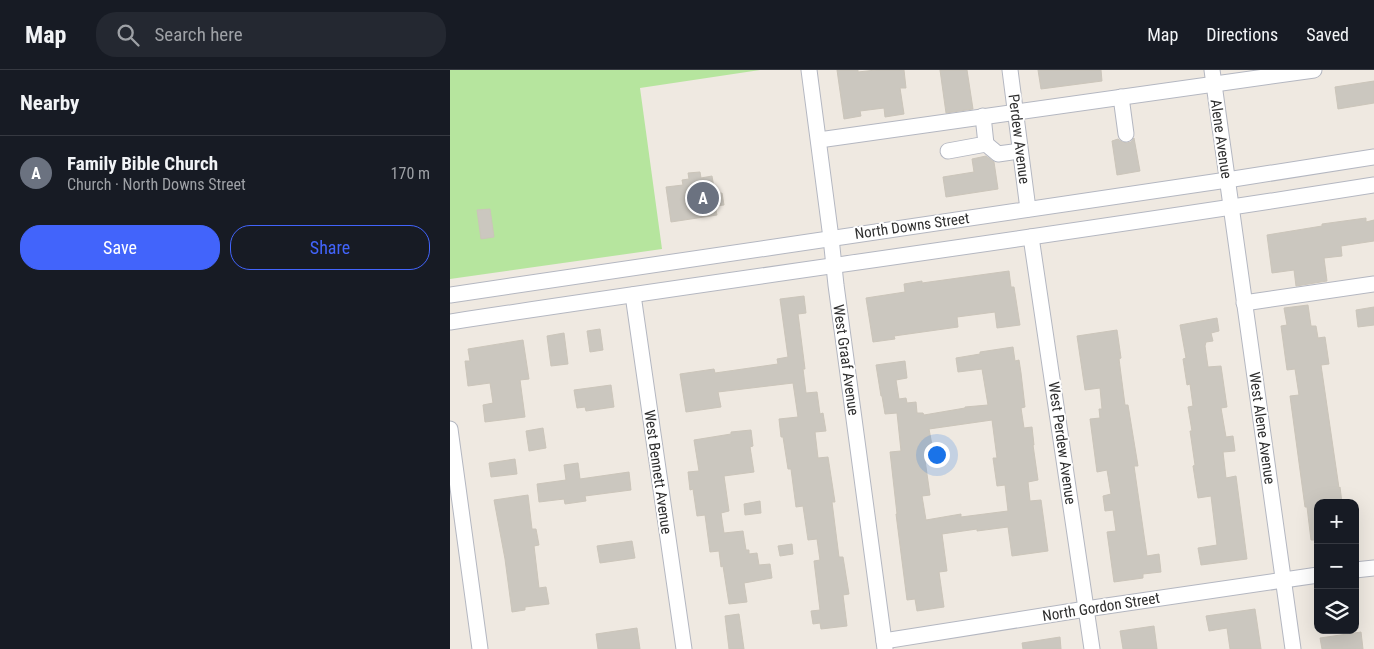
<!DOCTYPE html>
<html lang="en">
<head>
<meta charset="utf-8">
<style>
  :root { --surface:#171b24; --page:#242831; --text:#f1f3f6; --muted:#9ea1a6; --line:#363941; --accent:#4264fb }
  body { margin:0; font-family:"Roboto Condensed",sans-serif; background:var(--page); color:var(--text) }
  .controls { position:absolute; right:15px; bottom:15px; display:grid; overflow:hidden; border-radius:10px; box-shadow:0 5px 20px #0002 }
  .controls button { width:45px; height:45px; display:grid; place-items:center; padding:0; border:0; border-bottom:1px solid var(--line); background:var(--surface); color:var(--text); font:25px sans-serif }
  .you { position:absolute; left:486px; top:384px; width:18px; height:18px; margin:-12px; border:4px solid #fff; border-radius:50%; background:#1a73e8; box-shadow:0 0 0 8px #1a73e833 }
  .badge { display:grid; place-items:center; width:32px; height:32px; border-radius:50%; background:var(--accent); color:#fff; font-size:16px; font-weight:700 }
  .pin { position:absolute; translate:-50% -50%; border:2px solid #fff; box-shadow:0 1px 5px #0006 }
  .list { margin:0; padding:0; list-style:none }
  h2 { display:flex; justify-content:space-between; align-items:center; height:65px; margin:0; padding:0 20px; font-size:21px }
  h2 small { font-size:16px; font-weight:400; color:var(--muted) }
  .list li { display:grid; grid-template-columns:32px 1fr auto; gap:15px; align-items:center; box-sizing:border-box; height:75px; padding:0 20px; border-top:1px solid var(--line) }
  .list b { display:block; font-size:19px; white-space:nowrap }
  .list p { margin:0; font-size:16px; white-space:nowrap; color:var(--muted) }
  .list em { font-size:16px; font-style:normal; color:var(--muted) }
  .actions { display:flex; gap:10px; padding:15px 20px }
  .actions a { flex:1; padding:11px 0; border:1px solid var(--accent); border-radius:20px; text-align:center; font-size:18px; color:var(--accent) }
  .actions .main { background:var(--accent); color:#fff }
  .icon { flex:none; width:28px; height:28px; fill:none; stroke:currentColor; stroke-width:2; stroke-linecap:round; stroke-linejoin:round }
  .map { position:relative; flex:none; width:924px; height:579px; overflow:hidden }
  header { display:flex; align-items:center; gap:30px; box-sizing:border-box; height:70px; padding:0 25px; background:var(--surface); border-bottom:1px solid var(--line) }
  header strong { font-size:24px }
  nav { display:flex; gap:28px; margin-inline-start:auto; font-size:18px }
  .search { width:350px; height:45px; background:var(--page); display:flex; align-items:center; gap:12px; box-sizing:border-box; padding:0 18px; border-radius:20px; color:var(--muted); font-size:19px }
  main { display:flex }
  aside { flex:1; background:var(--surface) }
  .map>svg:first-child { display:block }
  .green { fill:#b6e59e }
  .building { fill:#cbc7bf; stroke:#cbc5ba; fill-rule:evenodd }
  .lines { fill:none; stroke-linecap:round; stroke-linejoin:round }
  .minor-casing { stroke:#b4b7c1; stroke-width:17 }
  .minor { stroke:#fff; stroke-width:15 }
  .labels { text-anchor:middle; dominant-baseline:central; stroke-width:4; stroke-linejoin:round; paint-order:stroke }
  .street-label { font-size:15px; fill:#2e2e2e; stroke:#fff }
</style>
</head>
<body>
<header>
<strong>Map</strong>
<div class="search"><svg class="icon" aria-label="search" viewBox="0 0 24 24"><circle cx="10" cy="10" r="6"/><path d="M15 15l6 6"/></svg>Search here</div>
<nav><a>Map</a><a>Directions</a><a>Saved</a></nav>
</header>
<main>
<aside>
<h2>Nearby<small></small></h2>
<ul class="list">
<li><span class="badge" style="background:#6b7280">A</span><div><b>Family Bible Church</b><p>Church · North Downs Street</p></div><em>170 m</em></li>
</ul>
<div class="actions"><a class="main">Save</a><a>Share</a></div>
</aside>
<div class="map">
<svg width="924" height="579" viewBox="0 0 924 579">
  <rect width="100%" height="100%" fill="#efe9e1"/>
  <!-- green -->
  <path class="green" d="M0 0H310L190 18 212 179 0 209Z"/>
  <!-- building -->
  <g class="building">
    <path d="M387 0H408V2L426 0H454L456 18H450L454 44 435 47 434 38 410 41 411 46 394 49Z"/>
    <path d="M490 0H517L523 39 496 43Z"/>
    <path d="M588 0H651L652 11 591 19Z"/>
    <path d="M924 11V33L888 39 885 17Z"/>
    <path d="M684 68 690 101 667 105 662 71 668 69 672 72 677 73 681 72Z"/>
    <path d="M536 86 544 92 548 119 496 127 493 107 524 102 522 89Z"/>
    <path d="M250 102 251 108 262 106 265 124 272 123 274 135 265 136 267 145 221 152 216 117 233 115 232 110 239 109 238 103Z"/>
    <path d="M40 139 44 167 31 169 27 140Z"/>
    <path d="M916 148V152L924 150V171L891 176 892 186 874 188 877 211 846 216 844 200 822 203 817 165 872 156V154Z"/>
    <path d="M559 201 561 217H564L570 255 547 258 545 242 507 247 508 257 444 266 445 269 423 272 416 228 455 222 454 214 472 211V213Z"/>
    <path d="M354 226 356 243 348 244 355 299H353L356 323 367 322 370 344 373 343 376 361 365 362 368 388 378 387 385 432H382L389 487H393L399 524 393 525 397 556 371 559 370 553 363 554 361 541 370 540 364 491 370 490 367 469 358 470 353 436 346 437 341 399H338L333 367H331L329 349 348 347 343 313 268 322 271 337 236 342 230 304 264 299 265 303 328 294 327 289 338 287 330 229Z"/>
    <path d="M858 235 861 256H866L868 268 875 267 879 294 871 295 889 418 890 417 892 433H868V470H861L857 437H855L840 326 849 325 845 299 837 300 831 256 837 255 834 238Z"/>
    <path d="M924 237V255L908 257 906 240Z"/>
    <path d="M767 248 769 261 761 263 763 271 756 272 755 276 758 297 771 296 777 337 771 338 776 367 783 366 785 381 773 382 776 408 786 406 797 489 751 495 748 478 767 475 761 426 748 428 743 396 745 395 740 361H742L738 337 743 336 740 314 737 315 733 289 736 288 730 255Z"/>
    <path d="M150 259 153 280 140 282 137 261Z"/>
    <path d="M667 260 671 288 669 289 675 335H678L688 396H684L697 486 709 484 711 502 693 504V508L664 512 657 462 666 461 663 440 655 441 653 426 661 424 657 400 647 402 640 349 650 348 649 339H652L650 318 635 320 627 266Z"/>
    <path d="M114 263 118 294 101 296 97 266Z"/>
    <path d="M73 270 79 309 70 310 75 347 35 352 33 335 43 333 40 313 18 316 15 291H20L18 279Z"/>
    <path d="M563 277 565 291 569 290 571 303 575 337 571 338 574 358 582 357 584 375H583L588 410 578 412 580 431 591 430 598 481 562 486 558 457 527 461V459L492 464 497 501 489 502 494 537 467 541 465 529 457 530 446 444H447L440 382 451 381 447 343 435 344 432 326H431L426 295 455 291 457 308 446 310 449 329 456 328 457 333 466 332 467 343H473L474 345 515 338V337L538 335 532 299 508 302 506 288 530 284V282ZM542 350 547 388H543L547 416 555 415 558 441 511 447V444L476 450 472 426 480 425 475 390 481 389 479 376 482 375 479 359Z"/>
    <path d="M161 315 164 337 136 341 135 337 127 338 124 320Z"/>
    <path d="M93 358 96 378 79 381 76 361Z"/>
    <path d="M301 360 303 376 300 377 304 402 274 406 279 441 271 443 274 463 293 461 296 480H299V484L307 483 309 495 320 494 322 508 294 513 297 532 279 534 273 496 271 497 269 481 260 482 255 445 247 446 243 419 240 420 238 402 249 401 244 370 281 364V362Z"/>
    <path d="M65 389 67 404 41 407 39 393Z"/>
    <path d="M128 393 130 409 179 402 181 420 135 426 136 431 115 434 114 429 89 432 87 414 116 410 114 395Z"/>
    <path d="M78 425 82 459H86L89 475 84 476 89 518 96 517 99 534 75 537V540L62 542 55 489 44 430Z"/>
    <path d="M310 431 311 443 295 445 294 434Z"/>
    <path d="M182 471 185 488 150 493 147 476Z"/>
    <path d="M342 474 343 484 330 486 328 476Z"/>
    <path d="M805 539 811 579H780L777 558 759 561 756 546Z"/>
    <path d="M289 544 294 579H279L275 546Z"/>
    <path d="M704 556 707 579H673L670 561Z"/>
    <path d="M187 558 190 579H148L146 564Z"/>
    <path d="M911 562 913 579H872L870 568Z"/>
    <path d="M610 567 611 579H573L572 573Z"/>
  </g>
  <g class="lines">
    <defs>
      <g id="minor">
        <path d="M359 0 381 168 386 215 435 579"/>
        <path d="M560 0 578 139"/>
        <path d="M762 0 843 579"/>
        <path d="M671 27 676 64"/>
        <path d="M369 70 864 0"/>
        <path d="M536 74 548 84 570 81"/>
        <path d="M498 81 536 74 533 46"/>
        <path d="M581 167 642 579"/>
        <path d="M0 225 777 110 924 87"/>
        <path d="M183 225 234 579"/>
        <path d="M794 233 924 214"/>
        <path d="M0 252C308 205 617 164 924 115"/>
        <path d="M0 359 30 579"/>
        <path d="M905 500 924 498"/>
        <path d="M434 571 636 539 868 505"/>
      </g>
    </defs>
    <!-- minor casing -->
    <use href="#minor" class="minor-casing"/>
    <!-- minor -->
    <use href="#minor" class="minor"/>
  </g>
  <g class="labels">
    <!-- street labels -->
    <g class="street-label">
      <text transform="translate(569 69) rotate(83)">Perdew Avenue</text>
      <text transform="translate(771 69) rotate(82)">Alene Avenue</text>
      <text transform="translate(462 156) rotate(-8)">North Downs Street</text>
      <text transform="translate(396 290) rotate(82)">West Graaf Avenue</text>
      <text transform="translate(812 358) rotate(82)">West Alene Avenue</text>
      <text transform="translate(612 373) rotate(82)">West Perdew Avenue</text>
      <text transform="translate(208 402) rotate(82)">West Bennett Avenue</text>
      <text transform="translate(651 537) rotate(-9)">North Gordon Street</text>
    </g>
  </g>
</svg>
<div class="controls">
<button>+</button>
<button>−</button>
<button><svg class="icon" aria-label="layers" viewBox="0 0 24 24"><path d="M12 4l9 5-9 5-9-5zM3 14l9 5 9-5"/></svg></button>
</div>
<div class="you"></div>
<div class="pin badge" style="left:253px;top:128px;background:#6b7280">A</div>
</div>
</main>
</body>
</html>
